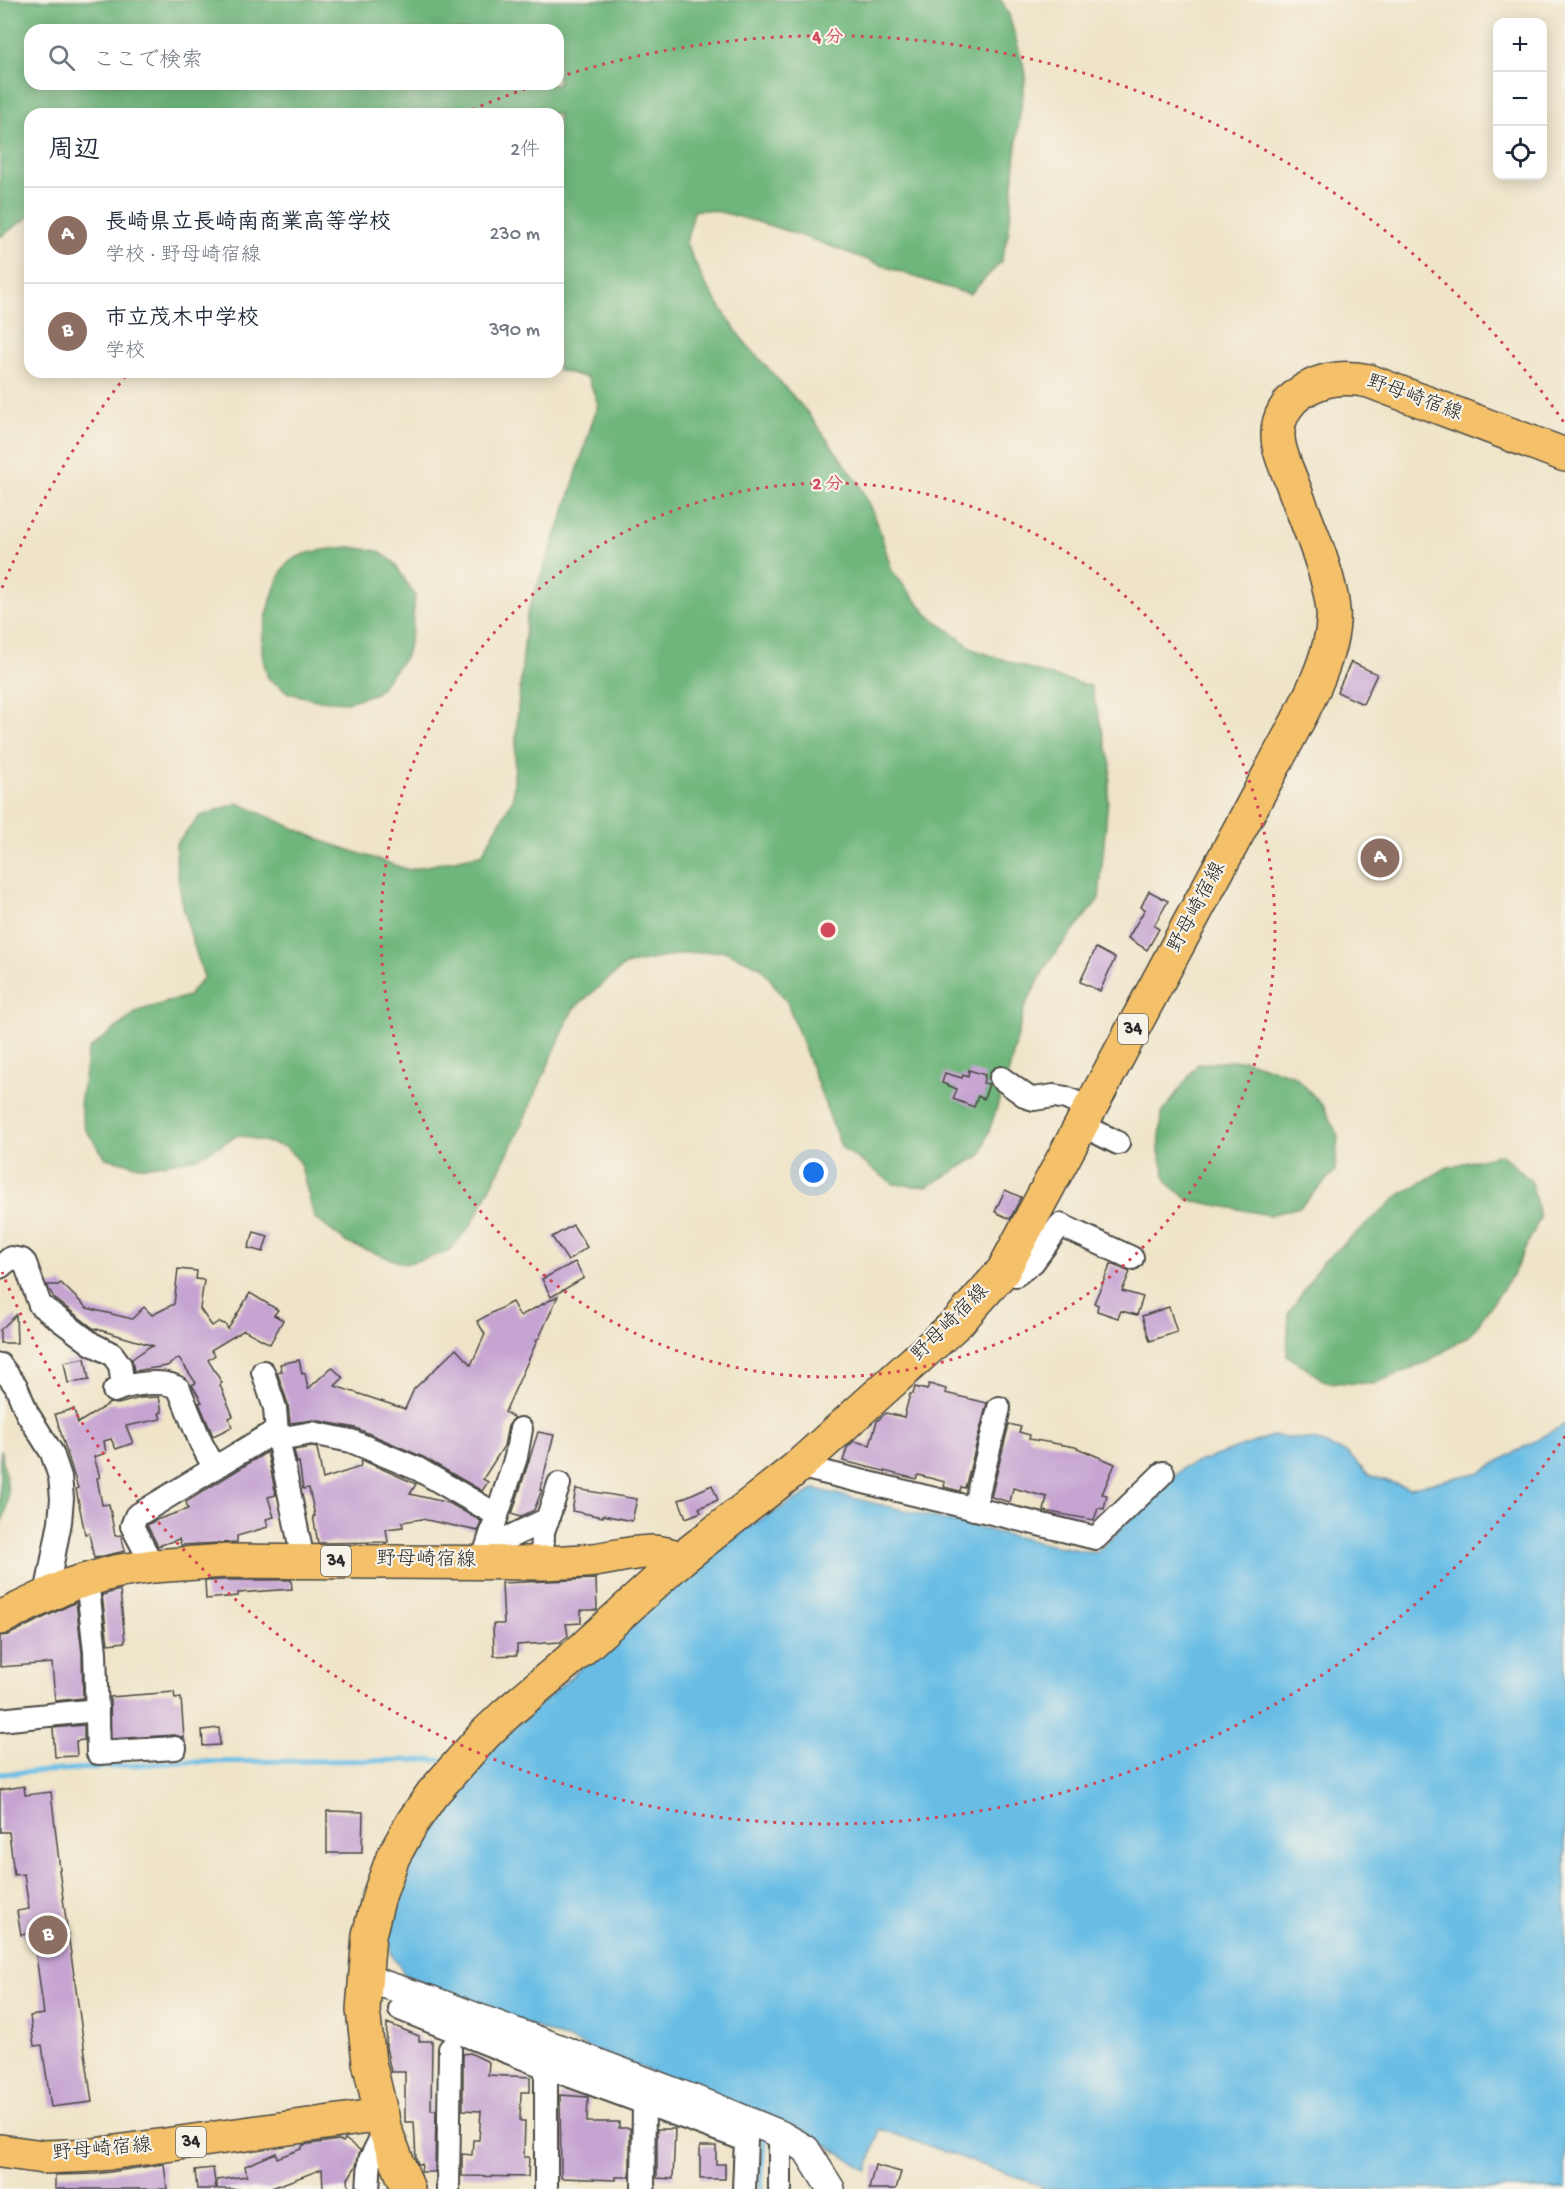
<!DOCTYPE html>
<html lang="ja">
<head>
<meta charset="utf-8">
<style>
  :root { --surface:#fff; --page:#f2f2f3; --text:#1f2937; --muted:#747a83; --line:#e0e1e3; --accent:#0b8043 }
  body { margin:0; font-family:"Gochi Hand","Klee One",sans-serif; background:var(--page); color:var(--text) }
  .controls { position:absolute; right:18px; top:18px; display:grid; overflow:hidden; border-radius:12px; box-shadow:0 3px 15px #0003 }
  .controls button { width:54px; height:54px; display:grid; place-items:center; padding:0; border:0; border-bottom:2px solid var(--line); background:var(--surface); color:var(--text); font:30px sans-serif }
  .you { position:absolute; left:814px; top:1173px; width:21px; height:21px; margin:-15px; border:4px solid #fff; border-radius:50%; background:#1a73e8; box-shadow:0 0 0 9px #1a73e833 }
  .badge { display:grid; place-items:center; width:39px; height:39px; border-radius:50%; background:var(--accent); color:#fff; font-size:20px; font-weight:700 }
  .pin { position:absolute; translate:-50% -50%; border:3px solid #fff; box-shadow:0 2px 6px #0006 }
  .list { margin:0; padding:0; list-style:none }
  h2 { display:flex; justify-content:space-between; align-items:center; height:78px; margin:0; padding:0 24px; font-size:26px }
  h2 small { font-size:20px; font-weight:400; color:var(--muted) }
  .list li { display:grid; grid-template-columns:39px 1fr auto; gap:18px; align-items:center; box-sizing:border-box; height:96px; padding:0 24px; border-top:2px solid var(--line) }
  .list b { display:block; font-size:22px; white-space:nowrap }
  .list p { margin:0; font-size:20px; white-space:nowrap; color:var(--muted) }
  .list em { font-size:20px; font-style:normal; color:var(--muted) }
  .icon { flex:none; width:33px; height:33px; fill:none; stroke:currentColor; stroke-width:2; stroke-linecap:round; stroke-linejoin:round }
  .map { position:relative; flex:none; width:1565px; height:2189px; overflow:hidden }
  .search { position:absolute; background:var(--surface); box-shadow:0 3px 15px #0003; left:24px; top:24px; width:540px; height:66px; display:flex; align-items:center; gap:15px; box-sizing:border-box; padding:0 21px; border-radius:18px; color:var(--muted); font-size:22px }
  .panel { position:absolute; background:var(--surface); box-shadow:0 3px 15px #0003; left:24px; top:108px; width:540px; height:270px; border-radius:18px }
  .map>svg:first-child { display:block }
  .forest { fill:#6eb67b; stroke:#4c7053; stroke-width:1.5; fill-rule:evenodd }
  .water { fill:#69bde5; stroke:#4a7488; stroke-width:1.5 }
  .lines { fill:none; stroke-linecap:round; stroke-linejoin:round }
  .stream { stroke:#69bde5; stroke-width:5 }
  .building { fill:#c6a4d2 }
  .minor-casing { stroke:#484743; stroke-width:26 }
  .tertiary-casing { stroke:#484743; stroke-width:30 }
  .primary-casing { stroke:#484743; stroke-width:36 }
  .minor { stroke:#fff; stroke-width:22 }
  .tertiary { stroke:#fff; stroke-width:27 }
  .primary { stroke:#f4c16a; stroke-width:33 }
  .ring { fill:none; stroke:#d1495b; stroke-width:3; stroke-dasharray:3 6 }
  .labels { text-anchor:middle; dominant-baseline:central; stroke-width:4.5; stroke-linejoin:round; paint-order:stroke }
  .shield { fill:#f7f3e8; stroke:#686764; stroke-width:1.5 }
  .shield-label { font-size:18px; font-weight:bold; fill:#2b2b2b }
  .street-label { font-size:20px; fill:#2b2b2b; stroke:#f7f3e8 }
  .centre { fill:#d1495b; stroke:#f7f3e8; stroke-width:3 }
  .ring-label { font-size:18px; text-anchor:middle; font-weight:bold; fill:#d1495b; stroke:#f7f3e8; stroke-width:4.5; stroke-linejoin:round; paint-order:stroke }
</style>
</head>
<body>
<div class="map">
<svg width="1565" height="2189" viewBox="0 0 1565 2189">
  <rect width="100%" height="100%" fill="#f7f3e8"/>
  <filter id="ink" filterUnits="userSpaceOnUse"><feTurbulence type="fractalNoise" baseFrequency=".0167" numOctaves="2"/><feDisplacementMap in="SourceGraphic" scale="12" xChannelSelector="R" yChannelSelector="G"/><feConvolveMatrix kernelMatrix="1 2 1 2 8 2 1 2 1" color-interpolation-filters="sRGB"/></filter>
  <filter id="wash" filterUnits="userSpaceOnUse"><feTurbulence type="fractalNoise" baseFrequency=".008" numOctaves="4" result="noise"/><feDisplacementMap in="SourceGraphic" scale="24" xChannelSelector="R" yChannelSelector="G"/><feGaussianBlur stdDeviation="1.35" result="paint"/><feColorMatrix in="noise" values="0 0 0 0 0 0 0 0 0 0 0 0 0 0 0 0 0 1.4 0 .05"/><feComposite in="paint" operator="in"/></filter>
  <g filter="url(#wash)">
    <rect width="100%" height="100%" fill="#efe4c8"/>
    <!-- forest -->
    <g class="forest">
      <path d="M0 0H1001L1008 12 1026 74 1018 129 1009 230 1001 262 970 294C894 274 823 239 747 219 729 215 712 207 694 211L686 243 704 282 741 338 807 412 858 482 877 522 892 571 927 614 975 650 1048 675 1091 686 1111 765 1099 899 1049 961 1025 1006 1009 1071 981 1155 927 1187 894 1184 841 1147 787 1002 761 967 725 951 685 953 625 965 573 1009 518 1133 472 1224 448 1252 405 1264 347 1243 314 1217 300 1162 286 1147 238 1135 197 1158 144 1167 106 1158 85 1129 80 1105 88 1050 138 1011 188 996 204 977C190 934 175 889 176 844L200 816 238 803 325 842 409 870 482 854 513 799 517 720 527 614 565 510 598 404 588 378 558 370V114H30V216L0 237ZM30 30H558V84H30Z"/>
      <path d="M350 547 378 551 394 562 415 596 412 631 406 656 376 693 348 702 317 700 289 693 268 678C266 670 262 660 262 651 261 634 275 574 288 563 303 550 330 549 350 547Z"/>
      <path d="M1244 1060 1295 1076 1323 1106 1338 1136 1335 1171 1300 1207 1269 1215 1189 1200 1167 1182 1159 1151 1162 1113 1198 1064Z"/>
      <path d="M1501 1154 1531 1181 1540 1218 1513 1274 1471 1334 1427 1362 1373 1384 1326 1382 1287 1355 1289 1313 1321 1264 1401 1194 1448 1167Z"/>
      <path d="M0 1449C6 1478 14 1498 0 1526Z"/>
    </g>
    <!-- water -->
    <path class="water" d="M1565 1424V2189H1041L1042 2186 880 2129 867 2171 806 2131 470 2002 405 1975 393 1957 382 1924 412 1844 459 1778 719 1543 815 1489 1050 1545 1096 1553 1184 1467 1272 1436 1314 1440 1348 1454 1368 1475 1409 1488 1480 1472Z"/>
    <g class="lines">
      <!-- stream -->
      <g class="stream">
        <path d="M0 1774 183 1762 445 1760"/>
        <path d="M761 2189 764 2137"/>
      </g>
    </g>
    <g id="blocks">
      <!-- building -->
      <g class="building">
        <path d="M1351 662 1377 674 1363 704 1337 692Z"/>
        <path d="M1149 891 1168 901 1154 926 1159 929 1147 950 1128 938 1145 909 1141 907Z"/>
        <path d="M1096 948 1115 958 1100 991 1080 982Z"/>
        <path d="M969 1070 985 1075 983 1083 989 1084 984 1099 978 1096 974 1107 953 1099 957 1089 942 1083 945 1073 962 1078 963 1075 968 1077Z"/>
        <path d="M1005 1190 1021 1197 1010 1219 995 1212Z"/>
        <path d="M573 1225 587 1247 568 1261 552 1237Z"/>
        <path d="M254 1232 268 1236 263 1252 248 1248Z"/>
        <path d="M575 1262 584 1278 551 1297 542 1279Z"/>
        <path d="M1111 1264 1130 1272 1122 1291 1143 1297 1137 1315 1121 1311 1118 1318 1097 1311 1098 1305 1094 1303Z"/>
        <path d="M178 1269 197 1271 196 1279 204 1280 200 1309 212 1326 218 1322 225 1324 228 1329 250 1293 278 1310 274 1315 283 1320 270 1344 244 1330 211 1350 215 1355 208 1360 222 1383 220 1385 233 1416 229 1418 232 1427 213 1436 199 1403 202 1402 192 1385 196 1383 179 1358 167 1366 134 1371 132 1359 149 1347 154 1346 93 1328 54 1298 47 1285H58L61 1283 87 1308 132 1319 144 1307 152 1315 174 1304Z"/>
        <path d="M558 1296 539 1338 536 1340 537 1341 505 1412 514 1418 508 1426 504 1446 483 1479 488 1482 482 1491 423 1457 356 1428 314 1420 290 1423 288 1404 277 1372 282 1371 280 1364 299 1360 302 1374 305 1373 308 1389 332 1367 343 1378 335 1386 405 1409 414 1389 456 1349 471 1365 485 1334 477 1321 512 1302 520 1316Z"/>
        <path d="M1169 1307 1177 1332 1150 1341 1142 1316Z"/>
        <path d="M16 1315 17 1343H0V1330Z"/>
        <path d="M85 1358 89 1380 68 1383 64 1362Z"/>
        <path d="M929 1384 946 1389 945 1393 987 1403 965 1488 961 1487 960 1491 944 1487 945 1482 918 1475 916 1479 843 1461 847 1448 854 1441 870 1445 877 1421 886 1413 904 1417 910 1394H913L915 1387 927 1390Z"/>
        <path d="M159 1397 162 1412 159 1413 161 1419 126 1426 133 1443 116 1449 111 1439 104 1441 106 1453 94 1457 100 1477 97 1478 102 1505 109 1504 115 1536 121 1535 125 1551 94 1558 89 1533 85 1534 76 1489 78 1488 55 1414 74 1409 78 1423 110 1403 118 1404 140 1398Z"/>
        <path d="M1009 1424 1021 1427 1019 1432 1030 1435 1029 1439 1075 1447 1115 1464 1102 1494 1107 1495 1104 1509 1098 1508 1094 1520 1044 1511 1047 1497 1013 1488 1010 1502 991 1497Z"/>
        <path d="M538 1432 554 1435 540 1490H542L534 1510 520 1517 512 1514Z"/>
        <path d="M312 1447 317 1448 323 1479 360 1467 362 1460 416 1484 410 1494 449 1503 481 1521 478 1531 422 1519 402 1522 403 1527 386 1529 388 1542 318 1543 313 1516H315L309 1488 303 1489 299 1462 297 1463 294 1450Z"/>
        <path d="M267 1452 276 1495 268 1497 274 1517 266 1519 268 1527 237 1536V1542L181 1545 179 1539 158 1546 147 1525 156 1520 188 1509 186 1502Z"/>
        <path d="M712 1485 718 1500 699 1508 701 1512 686 1518 679 1500Z"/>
        <path d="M576 1489 637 1499 632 1521 603 1515V1517L572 1511Z"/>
        <path d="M596 1579 597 1610H581V1623L566 1624 568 1636 560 1642 517 1645V1655L494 1656 493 1624H504L502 1583Z"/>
        <path d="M226 1580H291L292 1589 238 1593V1596L206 1599 205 1581Z"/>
        <path d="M120 1590 125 1642 108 1644 102 1595Z"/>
        <path d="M76 1602 82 1653 83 1698 55 1701 52 1663 0 1667V1636L8 1635Z"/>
        <path d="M174 1692 175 1699 181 1698 184 1738 174 1735 111 1739 110 1697Z"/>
        <path d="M84 1725V1740L76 1741 77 1756 55 1757 53 1728Z"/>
        <path d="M219 1728 220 1745 203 1746 202 1730Z"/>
        <path d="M24 1786 25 1795 51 1792 60 1870H59L92 2102 51 2107 42 2045 34 2046 30 2016 44 2014 33 1933 21 1935 17 1911 29 1909 24 1874 14 1875 9 1832H0V1790Z"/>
        <path d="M327 1811 363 1812 362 1853H327Z"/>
        <path d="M387 2023 419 2036V2041H432L431 2110H436L435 2172H421L422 2164H418L416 2158 414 2122H405V2072H391L386 2047Z"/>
        <path d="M470 2053 489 2062 488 2075 530 2077V2092H521L520 2121H525L524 2157H529L528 2177 462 2176V2154L472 2155 473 2140H479L481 2111 463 2110V2054Z"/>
        <path d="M560 2095 588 2097 587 2122H619V2128H630V2177H616V2180L561 2178Z"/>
        <path d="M657 2129H675L673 2179 657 2178Z"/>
        <path d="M345 2139 360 2150 356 2166 348 2179 349 2189H323L322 2169 269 2189H217V2180L247 2176 245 2166 276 2153 277 2158 301 2149 303 2145 339 2140 343 2142Z"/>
        <path d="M700 2146H716V2164H725V2179H700Z"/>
        <path d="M164 2164 167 2189H55V2175L96 2174Z"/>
        <path d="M875 2165 901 2172 896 2189H869Z"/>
        <path d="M213 2168 216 2189H197L195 2170Z"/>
      </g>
    </g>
  </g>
  <g filter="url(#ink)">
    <use href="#blocks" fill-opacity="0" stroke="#484743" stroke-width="1.5"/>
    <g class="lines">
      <defs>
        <g id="minor">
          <path d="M1001 1078 1027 1097 1034 1099 1054 1096 1066 1098 1090 1109"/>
          <path d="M1082 1125 1118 1143"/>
          <path d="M0 1267 11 1258 22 1260 25 1263 40 1305 92 1344 112 1354 120 1365 123 1387"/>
          <path d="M1003 1271 1016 1275 1033 1262 1060 1225 1132 1258"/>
          <path d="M0 1365 16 1386 27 1413 52 1453 60 1477 62 1498 60 1522 46 1595"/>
          <path d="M263 1372 275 1408 277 1433"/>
          <path d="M114 1391C129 1384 166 1378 179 1389L201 1443 214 1467"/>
          <path d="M278 1439 312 1433 351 1441 418 1469 497 1515"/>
          <path d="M798 1466 1096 1538 1163 1473"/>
          <path d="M974 1509 999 1408"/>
          <path d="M482 1562 516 1457 521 1429"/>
          <path d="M497 1562 501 1541 548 1519"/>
          <path d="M542 1563 543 1532 559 1484"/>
          <path d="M153 1566 132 1526 136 1516 267 1436 277 1433 303 1560"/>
          <path d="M87 1579 95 1652 98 1753 175 1748"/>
          <path d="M0 1720 97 1710"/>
          <path d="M400 2009 546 2067 746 2140 744 2189"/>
          <path d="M546 2067V2189"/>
          <path d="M368 2189 370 2160 385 2130"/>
          <path d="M448 2189 450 2049"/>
          <path d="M643 2189 644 2104"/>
          <path d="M780 2189V2134"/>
        </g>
        <path id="tertiary" d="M365 1978 429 1999 715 2107 780 2134 806 2149 831 2189"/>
        <g id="primary">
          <path d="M0 1618 69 1585 114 1572 153 1566 225 1561 542 1563C559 1562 577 1562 594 1560 624 1556 652 1545 681 1559"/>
          <path d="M0 2151 43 2157 94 2155 382 2115"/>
          <path d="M408 2189 385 2130 369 2062 363 2010 369 1935 379 1896 393 1857 412 1823 432 1794 485 1734 506 1714 578 1653 681 1559 794 1470 959 1321 1003 1271 1273 767C1295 725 1337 657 1333 610 1330 573 1304 516 1291 480 1286 467 1278 450 1278 436 1277 418 1288 400 1303 391 1324 378 1345 376 1369 381L1565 455"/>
        </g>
      </defs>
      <!-- minor casing -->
      <use href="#minor" class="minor-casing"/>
      <!-- tertiary casing -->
      <use href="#tertiary" class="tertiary-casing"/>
      <!-- primary casing -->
      <use href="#primary" class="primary-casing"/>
      <!-- minor -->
      <use href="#minor" class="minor"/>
      <!-- tertiary -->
      <use href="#tertiary" class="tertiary"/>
      <!-- primary -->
      <use href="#primary" class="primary"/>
    </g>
  </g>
  <!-- distance rings -->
  <g class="ring">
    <circle cx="828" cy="930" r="447"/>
    <path d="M1565 1436A894 894 0 0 1 2 1272M2 588A894 894 0 0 1 128 373M464 113A894 894 0 0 1 537 85M559 77A894 894 0 0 1 1565 424"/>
  </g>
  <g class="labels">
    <!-- shield labels -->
    <g class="shield">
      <rect x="1118" y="1014" width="30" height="30" rx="4.5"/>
      <rect x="321" y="1546" width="30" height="30" rx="4.5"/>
      <rect x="176" y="2127" width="30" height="30" rx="4.5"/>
    </g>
    <g class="shield-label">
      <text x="1133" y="1029">34</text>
      <text x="336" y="1561">34</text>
      <text x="191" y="2142">34</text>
    </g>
    <!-- street labels -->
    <g class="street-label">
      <text transform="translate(1414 399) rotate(20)">野母崎宿線</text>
      <text transform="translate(1198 908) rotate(-62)">野母崎宿線</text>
      <text transform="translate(951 1324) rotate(-45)">野母崎宿線</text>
      <text transform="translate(426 1561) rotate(1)">野母崎宿線</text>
      <text transform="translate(102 2151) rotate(-5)">野母崎宿線</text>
    </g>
  </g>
  <circle cx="828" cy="930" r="9" class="centre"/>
  <g class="ring-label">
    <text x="828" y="42">4 分</text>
    <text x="828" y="489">2 分</text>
  </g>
</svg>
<div class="controls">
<button>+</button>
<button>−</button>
<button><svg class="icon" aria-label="locate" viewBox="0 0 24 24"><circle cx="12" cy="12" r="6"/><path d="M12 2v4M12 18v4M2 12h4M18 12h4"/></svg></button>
</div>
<div class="you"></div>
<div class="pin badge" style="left:1380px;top:858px;background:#8d6e63">A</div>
<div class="pin badge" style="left:48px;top:1935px;background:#8d6e63">B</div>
<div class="search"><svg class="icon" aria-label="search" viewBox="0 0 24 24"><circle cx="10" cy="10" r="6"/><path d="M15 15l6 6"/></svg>ここで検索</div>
<section class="panel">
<h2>周辺<small>2件</small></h2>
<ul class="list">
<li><span class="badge" style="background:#8d6e63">A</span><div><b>長崎県立長崎南商業高等学校</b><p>学校 · 野母崎宿線</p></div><em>230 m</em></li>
<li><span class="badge" style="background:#8d6e63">B</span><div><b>市立茂木中学校</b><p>学校</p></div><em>390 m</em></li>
</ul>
</section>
</div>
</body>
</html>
